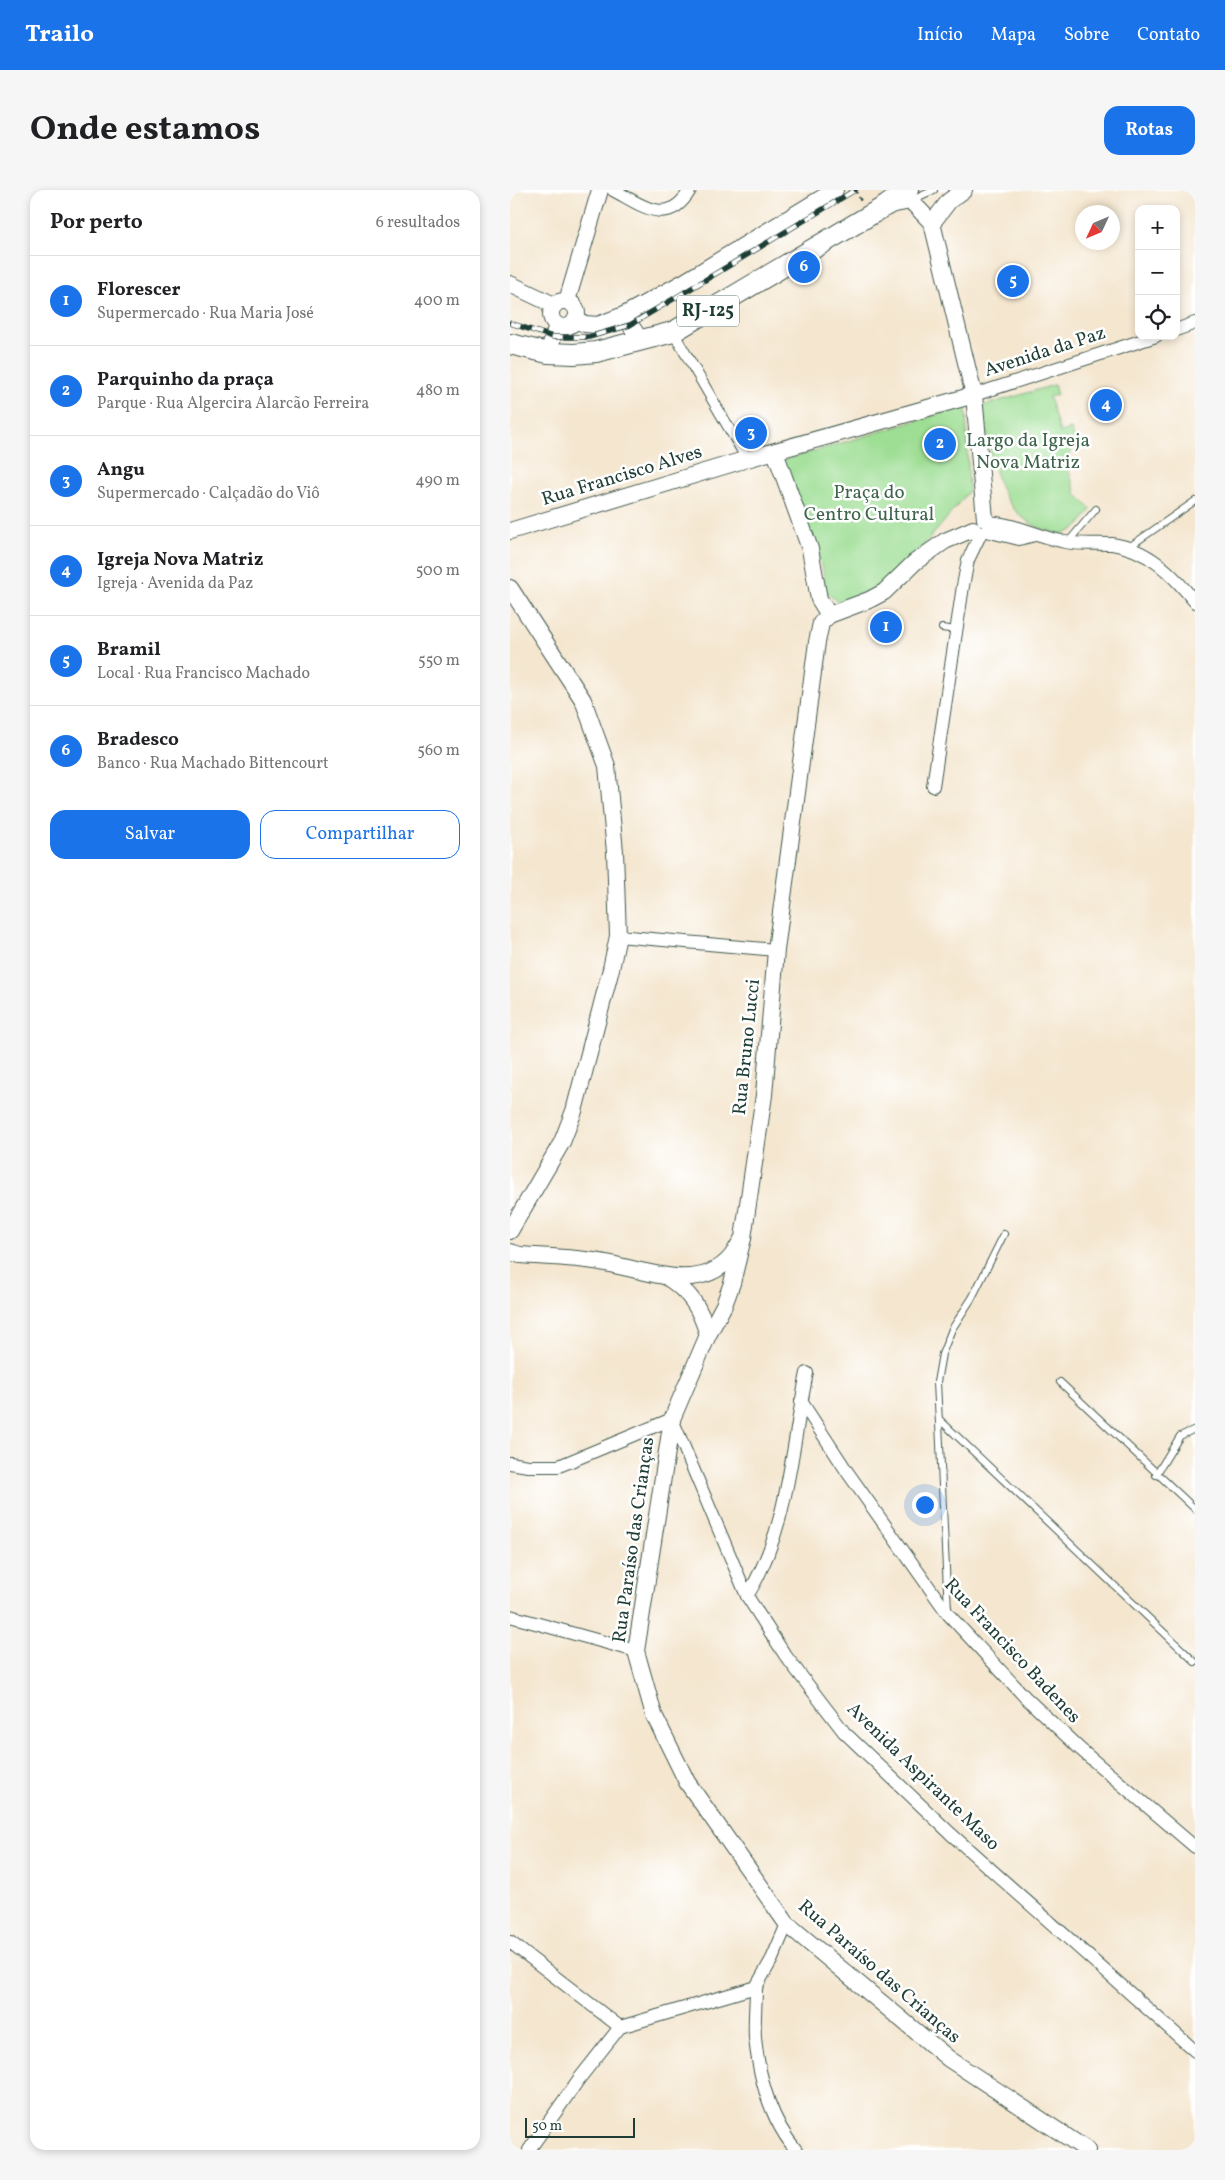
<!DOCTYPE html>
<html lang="pt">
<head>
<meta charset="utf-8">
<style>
  :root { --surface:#fff; --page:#f6f6f6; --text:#202124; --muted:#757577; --line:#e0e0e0; --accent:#1a73e8 }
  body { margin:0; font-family:Vollkorn,serif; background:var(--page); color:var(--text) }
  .controls { position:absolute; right:15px; top:15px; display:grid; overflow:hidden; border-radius:10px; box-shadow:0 2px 8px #0003 }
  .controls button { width:45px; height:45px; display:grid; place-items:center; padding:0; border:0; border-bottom:1px solid var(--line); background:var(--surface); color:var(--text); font:25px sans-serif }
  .compass { position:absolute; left:565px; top:15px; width:45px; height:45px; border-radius:50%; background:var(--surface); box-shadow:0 2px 8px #0003; rotate:226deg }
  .scale { position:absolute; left:15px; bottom:12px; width:110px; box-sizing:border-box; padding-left:5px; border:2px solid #1f3d34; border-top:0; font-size:14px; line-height:18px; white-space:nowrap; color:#1f3d34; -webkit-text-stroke:4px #fff; paint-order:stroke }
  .you { position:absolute; left:414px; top:1314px; width:18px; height:18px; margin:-12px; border:4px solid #fff; border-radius:50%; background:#1a73e8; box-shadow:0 0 0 8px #1a73e833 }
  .badge { display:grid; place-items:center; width:32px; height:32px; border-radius:50%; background:var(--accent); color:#fff; font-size:16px; font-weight:700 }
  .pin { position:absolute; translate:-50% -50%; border:2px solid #fff; box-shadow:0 1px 5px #0006 }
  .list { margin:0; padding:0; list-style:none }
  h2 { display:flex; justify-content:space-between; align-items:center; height:65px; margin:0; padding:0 20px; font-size:21px }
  h2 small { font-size:16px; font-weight:400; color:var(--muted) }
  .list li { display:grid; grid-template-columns:32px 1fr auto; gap:15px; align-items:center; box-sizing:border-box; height:90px; padding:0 20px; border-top:1px solid var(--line) }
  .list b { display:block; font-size:19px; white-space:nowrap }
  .list p { margin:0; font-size:16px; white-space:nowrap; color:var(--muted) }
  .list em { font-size:16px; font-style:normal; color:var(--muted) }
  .actions { display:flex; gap:10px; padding:15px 20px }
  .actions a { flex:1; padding:11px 0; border:1px solid var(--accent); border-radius:15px; text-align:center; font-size:18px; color:var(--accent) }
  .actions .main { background:var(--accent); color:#fff }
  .icon { flex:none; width:28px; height:28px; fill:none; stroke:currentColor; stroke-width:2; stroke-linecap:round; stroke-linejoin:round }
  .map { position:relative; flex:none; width:685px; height:1960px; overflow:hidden; border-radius:15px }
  header { display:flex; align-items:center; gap:30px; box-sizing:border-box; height:70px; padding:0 25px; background:var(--accent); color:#fff }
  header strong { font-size:24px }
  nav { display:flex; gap:28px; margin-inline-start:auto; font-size:18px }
  .intro { display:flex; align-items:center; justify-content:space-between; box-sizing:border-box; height:120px; padding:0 30px }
  h1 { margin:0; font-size:35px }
  .button { padding:12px 22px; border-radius:15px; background:var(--accent); color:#fff; font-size:18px; font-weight:700 }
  main { display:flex; gap:30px; padding:0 30px }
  aside { flex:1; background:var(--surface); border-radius:15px; box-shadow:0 2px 8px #0003 }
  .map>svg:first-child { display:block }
  .green { fill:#9ede94; stroke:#5e8e64 }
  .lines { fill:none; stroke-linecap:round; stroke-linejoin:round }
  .service-casing { stroke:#3f564b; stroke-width:8 }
  .pedestrian-casing { stroke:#3f564b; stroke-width:12 }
  .minor-casing { stroke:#3f564b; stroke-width:14 }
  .tertiary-casing { stroke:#3f564b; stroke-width:18 }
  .primary-casing { stroke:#3f564b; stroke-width:22 }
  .path { stroke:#3f564b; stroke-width:2.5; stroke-dasharray:4 4; stroke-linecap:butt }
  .service { stroke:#fff; stroke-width:6 }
  .pedestrian { stroke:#fff; stroke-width:10 }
  .minor { stroke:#fff; stroke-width:12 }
  .tertiary { stroke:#fff; stroke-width:16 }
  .primary { stroke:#fff; stroke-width:20 }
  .rail-casing { stroke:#1f3d34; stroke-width:5.5 }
  .rail { stroke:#fff; stroke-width:4; stroke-dasharray:11; stroke-linecap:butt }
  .labels { text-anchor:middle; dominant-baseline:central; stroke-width:5; stroke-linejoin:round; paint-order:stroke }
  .shield { fill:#fff; stroke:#627771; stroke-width:1 }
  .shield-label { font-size:18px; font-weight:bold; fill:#1f3d34 }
  .street-label { font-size:19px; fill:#1f3d34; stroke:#fff }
  .park-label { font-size:19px; fill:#3f654c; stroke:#fff }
</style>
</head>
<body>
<header>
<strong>Trailo</strong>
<nav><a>Início</a><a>Mapa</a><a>Sobre</a><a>Contato</a></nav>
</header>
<div class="intro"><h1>Onde estamos</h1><a class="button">Rotas</a></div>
<main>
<aside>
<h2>Por perto<small>6 resultados</small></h2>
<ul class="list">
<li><span class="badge">1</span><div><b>Florescer</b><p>Supermercado · Rua Maria José</p></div><em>400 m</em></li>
<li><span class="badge">2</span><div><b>Parquinho da praça</b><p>Parque · Rua Algercira Alarcão Ferreira</p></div><em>480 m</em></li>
<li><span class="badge">3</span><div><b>Angu</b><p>Supermercado · Calçadão do Viô</p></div><em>490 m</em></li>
<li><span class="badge">4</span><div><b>Igreja Nova Matriz</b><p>Igreja · Avenida da Paz</p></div><em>500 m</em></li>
<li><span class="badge">5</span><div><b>Bramil</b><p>Local · Rua Francisco Machado</p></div><em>550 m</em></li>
<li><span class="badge">6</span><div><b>Bradesco</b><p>Banco · Rua Machado Bittencourt</p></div><em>560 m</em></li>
</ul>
<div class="actions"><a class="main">Salvar</a><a>Compartilhar</a></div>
</aside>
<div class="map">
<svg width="685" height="1960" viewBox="0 0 685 1960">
  <rect width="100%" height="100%" fill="#fff"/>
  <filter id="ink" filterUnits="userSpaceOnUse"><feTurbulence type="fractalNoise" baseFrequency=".02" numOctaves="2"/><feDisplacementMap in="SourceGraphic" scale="10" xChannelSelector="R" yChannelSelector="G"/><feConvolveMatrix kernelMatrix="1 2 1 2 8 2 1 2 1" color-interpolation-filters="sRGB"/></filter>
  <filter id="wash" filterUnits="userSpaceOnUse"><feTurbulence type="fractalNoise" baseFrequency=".0096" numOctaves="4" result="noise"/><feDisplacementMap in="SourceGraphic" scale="20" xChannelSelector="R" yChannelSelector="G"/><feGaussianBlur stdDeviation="1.12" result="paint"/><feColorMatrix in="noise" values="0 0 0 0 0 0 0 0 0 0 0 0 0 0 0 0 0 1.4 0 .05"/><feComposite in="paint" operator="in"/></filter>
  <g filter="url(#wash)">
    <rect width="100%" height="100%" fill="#f4e6cf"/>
    <!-- green -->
    <g class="green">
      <path d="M544 195 547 205 539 207 550 242 561 239 566 252 556 272 566 304 581 319C569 338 559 349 535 340 482 321 482 263 472 216Z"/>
      <path d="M456 216 459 301C431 335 394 384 355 405 347 409 337 410 329 413L316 402 313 380 271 271Z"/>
    </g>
  </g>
  <g filter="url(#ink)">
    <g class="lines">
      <defs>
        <g id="service">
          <path d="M402 10 424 0"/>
          <path d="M558 352 586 319"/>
          <path d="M619 357 685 311"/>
          <path d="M432 438 446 440"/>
          <path d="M550 1192 685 1319"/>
          <path d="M429 1229 685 1472"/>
          <path d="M646 1285 670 1246 685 1239"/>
          <path d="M438 1420 427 1192 432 1164 442 1139 462 1108 494 1044"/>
        </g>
        <path id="pedestrian" d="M163 142 237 269"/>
        <g id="minor">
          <path d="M103 0C132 15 158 38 180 0"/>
          <path d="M666 140 685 133"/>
          <path d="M464 205 646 146"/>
          <path d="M477 332C504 333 529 347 555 352 570 355 586 353 602 354 638 359 663 384 685 412"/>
          <path d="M476 341 509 349 525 345"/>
          <path d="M423 596 453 396 458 370 471 343"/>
          <path d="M108 746 266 760"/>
          <path d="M291 1211 338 1283 438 1424 515 1507 570 1559 685 1657"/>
          <path d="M0 1273 18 1276H49L162 1229 237 1406 275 1465 334 1542 441 1644 685 1861"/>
          <path d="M237 1406C279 1339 281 1258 297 1183"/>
          <path d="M0 1426 126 1461"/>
          <path d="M0 1752 110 1837"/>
          <path d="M246 1797C246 1813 244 1831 245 1848 249 1887 260 1929 286 1960"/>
          <path d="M19 1960 69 1889 110 1837 246 1797 262 1769 277 1734"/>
        </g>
        <g id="tertiary">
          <path d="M380 15 401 11 422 33 464 205 475 329"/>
          <path d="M422 33 439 11 454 0"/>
          <path d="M0 94 44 115"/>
          <path d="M57 111 90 0"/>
          <circle cx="54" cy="124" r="13"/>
          <path d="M114 125 131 151"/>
          <path d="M65 130 75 134 88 135 114 125 174 92 325 0"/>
          <path d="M38 163 47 135"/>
          <path d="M265 262 300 359 309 409 319 425 359 410 374 402 405 372 435 351 463 339"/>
          <path d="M0 341 237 269 464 205"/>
          <path d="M0 398 73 510 97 576 105 662 108 746 101 779 64 921 52 952 0 1041"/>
          <path d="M233 1048 222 1093 214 1115 198 1145 162 1229 126 1461 144 1525 177 1592 277 1734 439 1869 577 1960"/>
          <path d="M0 1062 10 1065C36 1067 63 1067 90 1072 130 1078 188 1106 221 1067 225 1062 229 1054 233 1048L254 905 266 760 307 452 311 433 319 425"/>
          <path d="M157 1087C181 1103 190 1118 198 1145"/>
        </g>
        <path id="primary" d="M0 154 38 163 64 164 86 162 163 142 377 15 398 0"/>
      </defs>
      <!-- service casing -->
      <use href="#service" class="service-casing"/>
      <!-- pedestrian casing -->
      <use href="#pedestrian" class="pedestrian-casing"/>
      <!-- minor casing -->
      <use href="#minor" class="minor-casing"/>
      <!-- tertiary casing -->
      <use href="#tertiary" class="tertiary-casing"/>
      <!-- primary casing -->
      <use href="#primary" class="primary-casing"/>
      <!-- path -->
      <path class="path" d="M345 0 351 11"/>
      <!-- service -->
      <use href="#service" class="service"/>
      <!-- pedestrian -->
      <use href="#pedestrian" class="pedestrian"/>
      <!-- minor -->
      <use href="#minor" class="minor"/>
      <!-- tertiary -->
      <use href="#tertiary" class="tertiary"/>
      <!-- primary -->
      <use href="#primary" class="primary"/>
      <defs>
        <path id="rail" d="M0 133 43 147H79L120 135 345 0"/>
      </defs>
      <!-- rail casing -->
      <use href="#rail" class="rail-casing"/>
      <!-- rail -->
      <use href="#rail" class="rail"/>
    </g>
  </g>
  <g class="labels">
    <!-- shield labels -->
    <rect class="shield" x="167" y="105.5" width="62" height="31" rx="4"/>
    <g class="shield-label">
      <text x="198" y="121">RJ-125</text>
    </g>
    <!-- street labels -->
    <g class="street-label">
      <text transform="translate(535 162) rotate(-18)">Avenida da Paz</text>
      <text transform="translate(112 286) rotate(-17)">Rua Francisco Alves</text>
      <text transform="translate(237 857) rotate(-84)">Rua Bruno Lucci</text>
      <text transform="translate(124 1350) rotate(-82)">Rua Paraíso das Crianças</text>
      <text transform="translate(502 1461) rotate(47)">Rua Francisco Badenes</text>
      <text transform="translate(413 1587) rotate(44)">Avenida Aspirante Maso</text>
      <text transform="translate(369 1782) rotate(41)">Rua Paraíso das Crianças</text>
    </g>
    <!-- park labels -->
    <g class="park-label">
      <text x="518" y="251">Largo da Igreja<tspan x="518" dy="22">Nova Matriz</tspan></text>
      <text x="359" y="303">Praça do<tspan x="359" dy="22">Centro Cultural</tspan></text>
    </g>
  </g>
</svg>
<div class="controls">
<button>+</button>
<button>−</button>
<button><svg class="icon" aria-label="locate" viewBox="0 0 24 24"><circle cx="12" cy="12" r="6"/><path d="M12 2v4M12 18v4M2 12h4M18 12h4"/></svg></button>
</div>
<svg class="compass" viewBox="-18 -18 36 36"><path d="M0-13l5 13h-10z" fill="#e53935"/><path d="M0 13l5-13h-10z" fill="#757577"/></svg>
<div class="scale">50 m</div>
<div class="you"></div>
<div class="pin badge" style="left:376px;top:437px">1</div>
<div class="pin badge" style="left:430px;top:254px">2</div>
<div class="pin badge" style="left:241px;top:243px">3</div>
<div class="pin badge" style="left:596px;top:215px">4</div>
<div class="pin badge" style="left:503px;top:91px">5</div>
<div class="pin badge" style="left:294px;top:77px">6</div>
</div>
</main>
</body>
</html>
